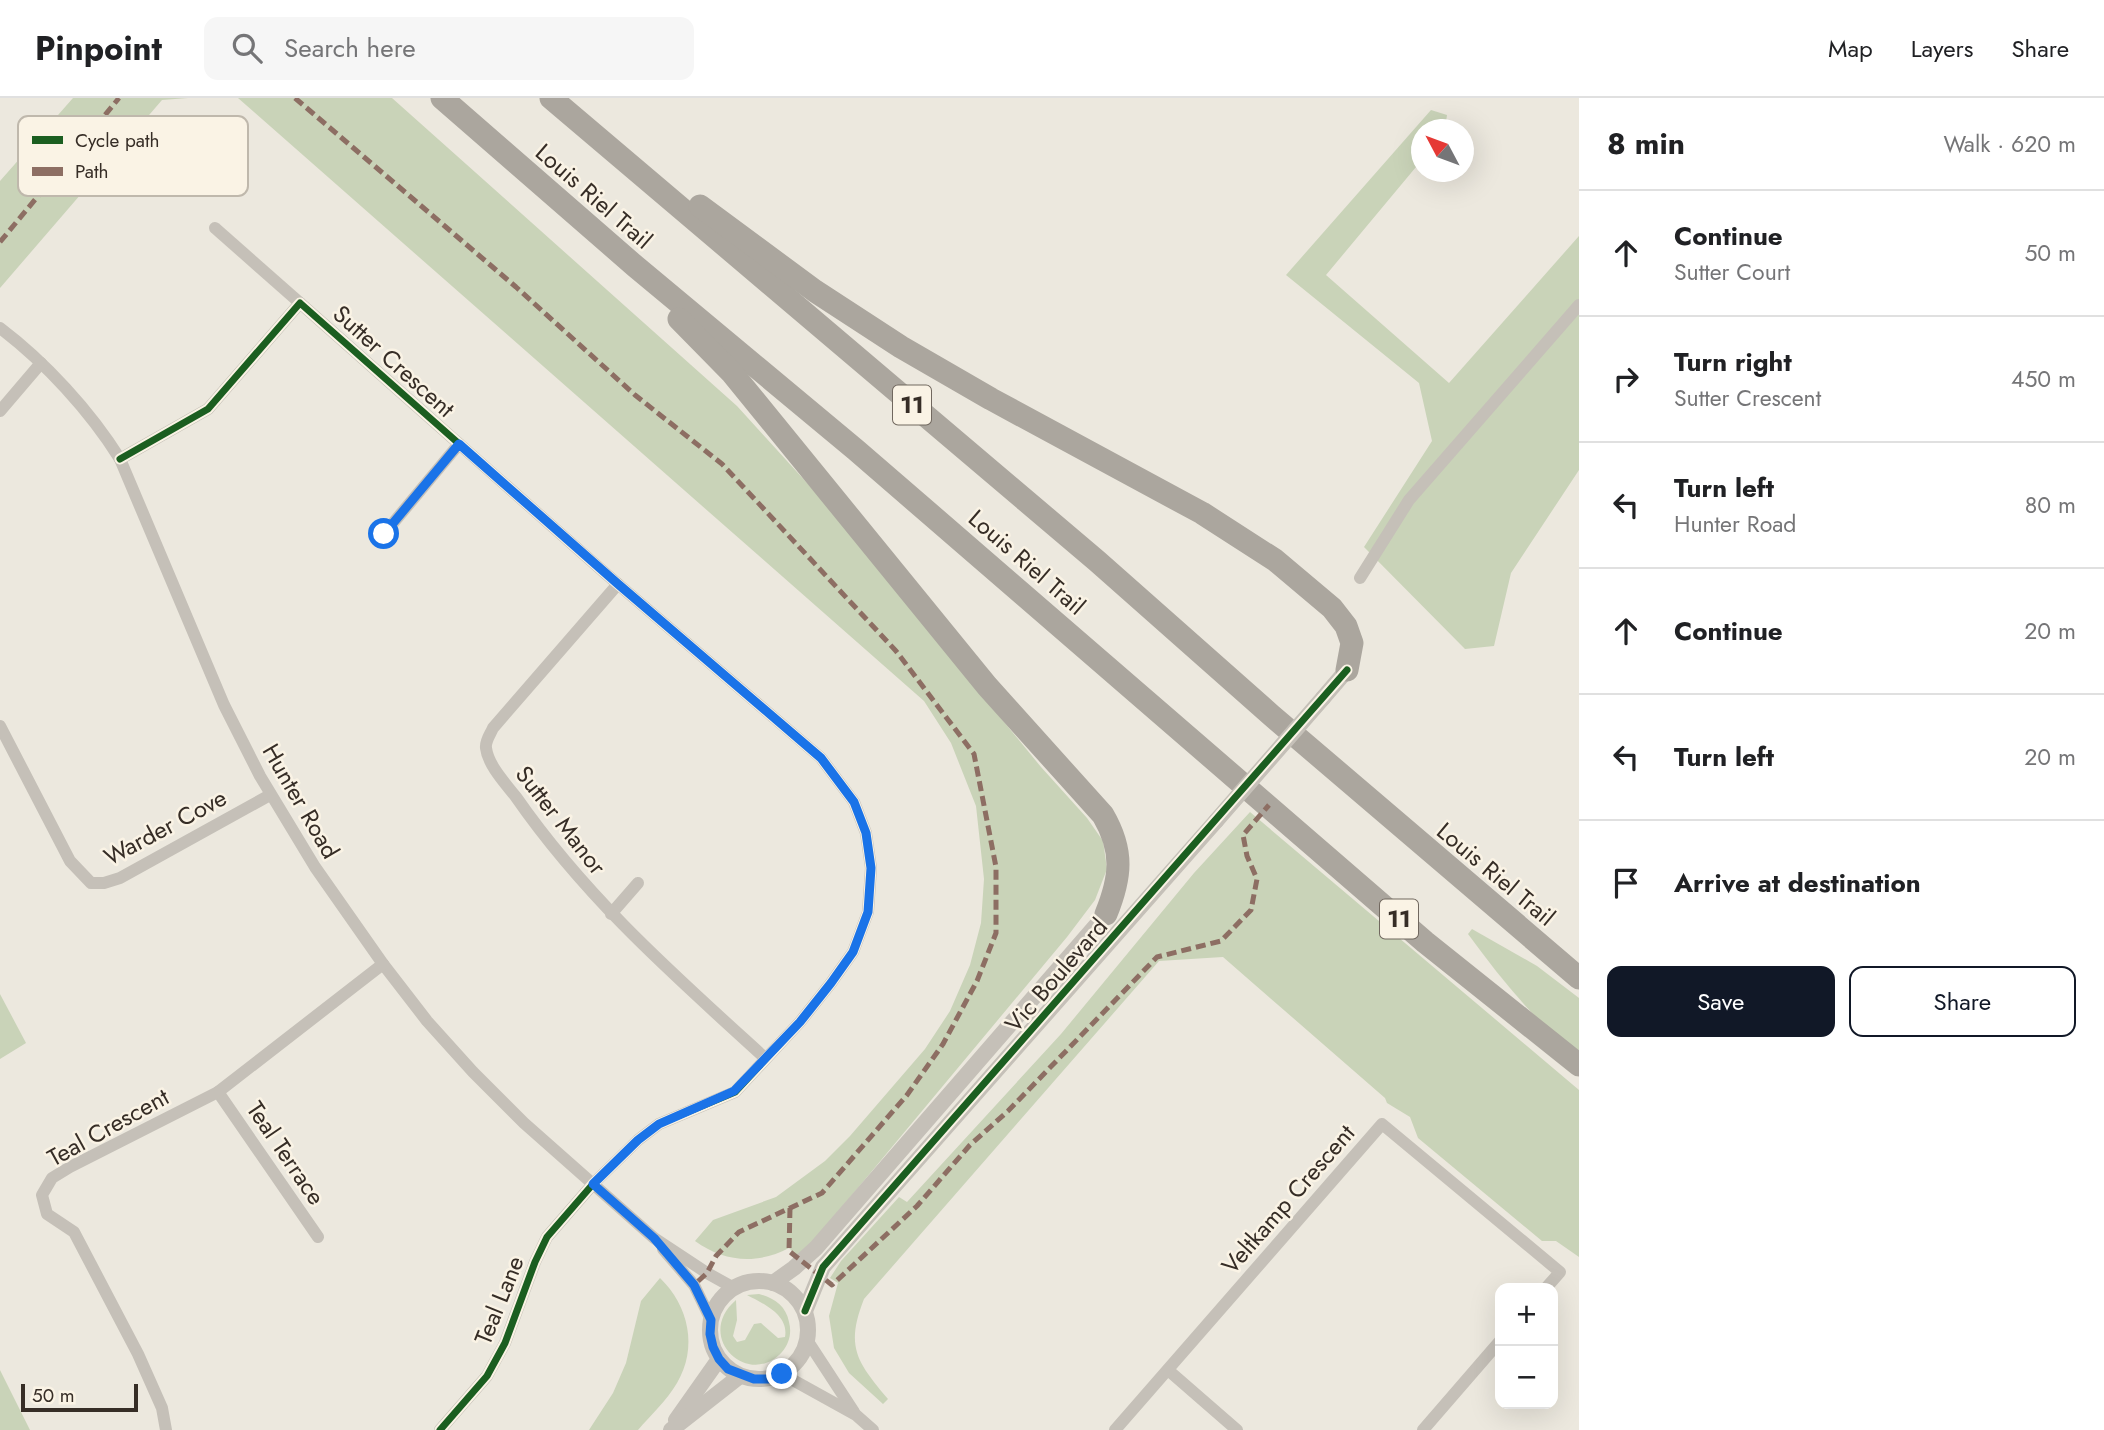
<!DOCTYPE html>
<html lang="en">
<head>
<meta charset="utf-8">
<style>
  :root { --surface:#fff; --page:#f6f6f6; --text:#202124; --muted:#757577; --line:#e0e0e0; --accent:#111827 }
  body { margin:0; font-family:Jost,sans-serif; background:var(--page); color:var(--text) }
  .controls { position:absolute; right:21px; bottom:21px; display:grid; overflow:hidden; border-radius:14px; box-shadow:0 7px 28px #0002 }
  .controls button { width:63px; height:63px; display:grid; place-items:center; padding:0; border:0; border-bottom:2px solid var(--line); background:var(--surface); color:var(--text); font:35px sans-serif }
  .compass { position:absolute; left:1411px; top:21px; width:63px; height:63px; border-radius:50%; background:var(--surface); box-shadow:0 7px 28px #0002; rotate:311deg }
  .scale { position:absolute; left:21px; bottom:18px; width:117px; box-sizing:border-box; padding-left:7px; border:4px solid #362d26; border-top:0; font-size:19px; line-height:24px; white-space:nowrap; color:#362d26; -webkit-text-stroke:5px #faf3e5; paint-order:stroke }
  .stop { position:absolute; width:21px; height:21px; margin:-16px; border:5px solid #1a73e8; border-radius:50%; background:#fff }
  .stop.end { background:#1a73e8; border-color:#fff; box-shadow:0 2px 7px #0008 }
  .list { margin:0; padding:0; list-style:none }
  h2 { display:flex; justify-content:space-between; align-items:center; height:91px; margin:0; padding:0 28px; font-size:30px }
  h2 small { font-size:23px; font-weight:400; color:var(--muted) }
  .list li { display:grid; grid-template-columns:46px 1fr auto; gap:21px; align-items:center; box-sizing:border-box; height:126px; padding:0 28px; border-top:2px solid var(--line) }
  .list b { display:block; font-size:26px; white-space:nowrap }
  .list p { margin:0; font-size:23px; white-space:nowrap; color:var(--muted) }
  .list em { font-size:23px; font-style:normal; color:var(--muted) }
  .actions { display:flex; gap:14px; padding:21px 28px }
  .actions a { flex:1; padding:16px 0; border:2px solid var(--accent); border-radius:14px; text-align:center; font-size:24px; color:var(--accent) }
  .actions .main { background:var(--accent); color:#fff }
  .icon { flex:none; width:38px; height:38px; fill:none; stroke:currentColor; stroke-width:2; stroke-linecap:round; stroke-linejoin:round }
  .map { position:relative; flex:none; width:1579px; height:1332px; overflow:hidden }
  header { display:flex; align-items:center; gap:42px; box-sizing:border-box; height:98px; padding:0 35px; background:var(--surface); border-bottom:2px solid var(--line) }
  header strong { font-size:33px }
  nav { display:flex; gap:38px; margin-inline-start:auto; font-size:24px }
  .search { width:490px; height:63px; background:var(--page); display:flex; align-items:center; gap:18px; box-sizing:border-box; padding:0 24px; border-radius:14px; color:var(--muted); font-size:26px }
  main { display:flex }
  aside { flex:1; background:var(--surface) }
  .map>svg:first-child { display:block }
  .green { fill:#c9d3b8 }
  .lines { fill:none; stroke-linecap:round; stroke-linejoin:round }
  .minor { stroke:#c5c0b8; stroke-width:12 }
  .tertiary { stroke:#c5c0b8; stroke-width:16 }
  .motorway { stroke:#aba69e; stroke-width:23 }
  .tertiary-bridge { stroke:#c5c0b8; stroke-width:16 }
  .quiet { stroke:#8d6e63; stroke-width:5; stroke-dasharray:10 5; stroke-linecap:butt }
  .cycleway-casing { stroke:#faf3e5; stroke-width:11 }
  .cycleway { stroke:#1b5e20; stroke-width:7 }
  .route { stroke:#1a73e8; stroke-width:9 }
  .labels { text-anchor:middle; dominant-baseline:central; stroke-width:5; stroke-linejoin:round; paint-order:stroke }
  .shield { fill:#faf3e5; stroke:#71685f; stroke-width:2 }
  .shield-label { font-size:23px; font-weight:bold; fill:#362d26 }
  .street-label { font-size:24px; fill:#362d26; stroke:#faf3e5 }
  .key { fill:#faf3e5; stroke:#bfb8ac; stroke-width:2 }
  .key-label { font-size:19px; fill:#362d26 }
</style>
</head>
<body>
<header>
<strong>Pinpoint</strong>
<div class="search"><svg class="icon" aria-label="search" viewBox="0 0 24 24"><circle cx="10" cy="10" r="6"/><path d="M15 15l6 6"/></svg>Search here</div>
<nav><a>Map</a><a>Layers</a><a>Share</a></nav>
</header>
<main>
<div class="map">
<svg width="1579" height="1332" viewBox="0 0 1579 1332">
  <rect width="100%" height="100%" fill="#ece8de"/>
  <!-- green -->
  <g class="green">
    <path d="M73 0H188L162 2 0 190V83Z"/>
    <path d="M238 0H392L737 308 858 441 954 563 1041 669 1087 720 1103 743 1107 771 1095 802 1067 839 802 1157 795 1156 789 1150C757 1167 724 1164 695 1143L713 1122 776 1099 825 1063 850 1038 925 951 950 913 970 867 981 825 984 781 976 708 951 645 924 603Z"/>
    <path d="M1431 12 1447 17 1445 31 1422 32 1421 63 1326 177 1449 285 1579 138V372L1511 475 1494 548 1465 551 1364 449 1432 343 1419 285 1286 177Z"/>
    <path d="M1250 714 1579 992V1159L1556 1143H1542L1418 1040 1410 1019 1387 1005 1385 1000 1223 859 1159 863 864 1201C845 1249 857 1264 888 1301L883 1306 849 1275 834 1250 829 1218 838 1185 830 1180 841 1163 899 1099 907 1104 1061 936 1194 775Z"/>
    <path d="M1472 831 1537 868 1579 900V957C1534 923 1501 881 1468 836Z"/>
    <path d="M0 896 26 945 0 961Z"/>
    <path d="M660 1180C689 1208 698 1250 677 1285 667 1302 651 1317 638 1332H589L613 1295 626 1265 641 1203Z"/>
    <path d="M759 1196C774 1200 786 1208 789 1224 792 1235 789 1246 782 1254 749 1291 693 1239 736 1202L737 1222 733 1238 737 1244 745 1242 754 1226 761 1225 778 1240 785 1239C789 1217 764 1206 747 1197Z"/>
    <path d="M0 1272 30 1332H0Z"/>
  </g>
  <g class="lines">
    <!-- minor -->
    <g class="minor">
      <path d="M215 130 300 205"/>
      <path d="M0 230C45 264 90 313 120 361L224 607 260 678 315 769 383 866 427 923 473 974 524 1025 654 1140 707 1175 734 1190"/>
      <path d="M0 313 41 265"/>
      <path d="M120 361 208 311 300 205 605 475 821 660 854 704 866 735 871 770 868 814 853 854 831 885 800 924 735 994 659 1026 638 1042 593 1086 547 1139 535 1164 505 1245 487 1278 440 1332"/>
      <path d="M384 436 459 346"/>
      <path d="M1360 480 1409 402 1579 207"/>
      <path d="M618 486 493 630C490 637 485 643 486 650 488 667 505 685 516 699 587 801 674 877 765 960"/>
      <path d="M0 628 70 763 91 785H104L120 780 270 697"/>
      <path d="M611 816 638 785"/>
      <path d="M218 994 318 1139"/>
      <path d="M663 1151 694 1187 711 1222"/>
      <path d="M807 1242 854 1314"/>
      <path d="M1168 1272 1237 1332"/>
      <path d="M782 1276 856 1317 873 1332"/>
      <path d="M166 1332 162 1310 138 1256 74 1134 47 1116 42 1097 52 1080 70 1069 218 994 383 866"/>
      <path d="M1115 1332 1382 1026 1560 1174 1546 1190"/>
      <path d="M1423 1332 1500 1243"/>
    </g>
    <!-- tertiary -->
    <g class="tertiary">
      <path d="M1323 600 1347 572"/>
      <circle cx="759" cy="1232" r="49"/>
      <path d="M773 1185 794 1170 816 1150 1106 816"/>
      <path d="M805 1213 823 1169 1216 723"/>
      <path d="M676 1322 719 1261"/>
      <path d="M671 1332 740 1278"/>
    </g>
    <!-- motorway -->
    <g class="motorway">
      <path d="M442 0 635 168 856 352 1425 844 1579 967"/>
      <path d="M551 0 1097 463 1271 617 1579 880"/>
      <path d="M700 108 815 193 901 249 991 301 1202 415 1275 462 1332 510 1346 528 1352 545 1347 572"/>
      <path d="M679 221 732 275 987 588 1103 717C1124 753 1121 779 1106 816"/>
    </g>
    <!-- tertiary-bridge -->
    <path class="tertiary-bridge" d="M1216 723 1323 600"/>
    <!-- quiet -->
    <g class="quiet">
      <path d="M295 0 516 189 635 297 722 366 896 553 974 656 996 769V835L977 883 943 946 907 997 822 1095 739 1134 716 1158 707 1175 694 1187"/>
      <path d="M0 144 119 0"/>
      <path d="M790 1110 789 1153 832 1187 917 1108 970 1047 1008 1013 1157 859 1221 843 1251 812 1257 781 1247 758 1243 737 1269 707"/>
    </g>
    <defs>
      <g id="cycleway">
        <path d="M120 361 208 311 300 205 605 475 821 660 854 704 866 735 871 770 868 814 853 854 831 885 800 924 735 994 659 1026 638 1042 593 1086 547 1139 535 1164 505 1245 487 1278 440 1332"/>
        <path d="M805 1213 823 1169 1347 572"/>
      </g>
    </defs>
    <!-- cycleway casing -->
    <use href="#cycleway" class="cycleway-casing"/>
    <!-- cycleway -->
    <use href="#cycleway" class="cycleway"/>
  </g>
  <g class="lines">
    <!-- route -->
    <path class="route" d="M384 436 459 346 618 486 821 660 854 704 866 735 871 770 868 814 853 854 831 885 800 924 734 993 659 1026 638 1042 593 1086 654 1140 694 1187 711 1222 710 1236 713 1249 719 1261 728 1271 754 1281H768L782 1276"/>
  </g>
  <g class="labels">
    <!-- shield labels -->
    <g class="shield">
      <rect x="893" y="287.5" width="38" height="39" rx="5"/>
      <rect x="1380" y="801.5" width="38" height="39" rx="5"/>
    </g>
    <g class="shield-label">
      <text x="912" y="307">11</text>
      <text x="1399" y="821">11</text>
    </g>
    <!-- street labels -->
    <g class="street-label">
      <text transform="translate(594 98) rotate(41)">Louis Riel Trail</text>
      <text transform="translate(394 263) rotate(42)">Sutter Crescent</text>
      <text transform="translate(1027 464) rotate(41)">Louis Riel Trail</text>
      <text transform="translate(301 703) rotate(60)">Hunter Road</text>
      <text transform="translate(561 722) rotate(52)">Sutter Manor</text>
      <text transform="translate(165 729) rotate(-28)">Warder Cove</text>
      <text transform="translate(1496 776) rotate(40)">Louis Riel Trail</text>
      <text transform="translate(1056 877) rotate(-49)">Vic Boulevard</text>
      <text transform="translate(108 1029) rotate(-29)">Teal Crescent</text>
      <text transform="translate(286 1055) rotate(56)">Teal Terrace</text>
      <text transform="translate(1288 1101) rotate(-49)">Veltkamp Crescent</text>
      <text transform="translate(499 1202) rotate(-68)">Teal Lane</text>
    </g>
  </g>
  <!-- legend -->
  <rect x="18" y="18" width="230" height="80" rx="10" class="key"/>
  <rect x="32" y="38" width="31" height="8" fill="#1b5e20"/>
  <rect x="32" y="69" width="31" height="9" fill="#8d6e63"/>
  <g class="key-label">
    <text x="75" y="49">Cycle path</text>
    <text x="75" y="80">Path</text>
  </g>
</svg>
<div class="controls">
<button>+</button>
<button>−</button>
</div>
<svg class="compass" viewBox="-18 -18 36 36"><path d="M0-13l5 13h-10z" fill="#e53935"/><path d="M0 13l5-13h-10z" fill="#757577"/></svg>
<div class="scale">50 m</div>
<div class="stop" style="left:384px;top:436px"></div>
<div class="stop end" style="left:782px;top:1276px"></div>
</div>
<aside>
<h2>8 min<small>Walk · 620 m</small></h2>
<ul class="list">
<li><svg class="icon" aria-label="ahead" viewBox="0 0 24 24"><path d="M12 20V5M6 11l6-6 6 6"/></svg><div><b>Continue</b><p>Sutter Court</p></div><em>50 m</em></li>
<li><svg class="icon" aria-label="right" viewBox="0 0 24 24"><path d="M7 20v-9h11M14 6l5 5-5 5"/></svg><div><b>Turn right</b><p>Sutter Crescent</p></div><em>450 m</em></li>
<li><svg class="icon" aria-label="left" viewBox="0 0 24 24"><path d="M17 20v-9H6M10 6l-5 5 5 5"/></svg><div><b>Turn left</b><p>Hunter Road</p></div><em>80 m</em></li>
<li><svg class="icon" aria-label="ahead" viewBox="0 0 24 24"><path d="M12 20V5M6 11l6-6 6 6"/></svg><div><b>Continue</b></div><em>20 m</em></li>
<li><svg class="icon" aria-label="left" viewBox="0 0 24 24"><path d="M17 20v-9H6M10 6l-5 5 5 5"/></svg><div><b>Turn left</b></div><em>20 m</em></li>
<li><svg class="icon" aria-label="arrive" viewBox="0 0 24 24"><path d="M6 21V4h12l-3 4 3 4H6"/></svg><div><b>Arrive at destination</b></div></li>
</ul>
<div class="actions"><a class="main">Save</a><a>Share</a></div>
</aside>
</main>
</body>
</html>
